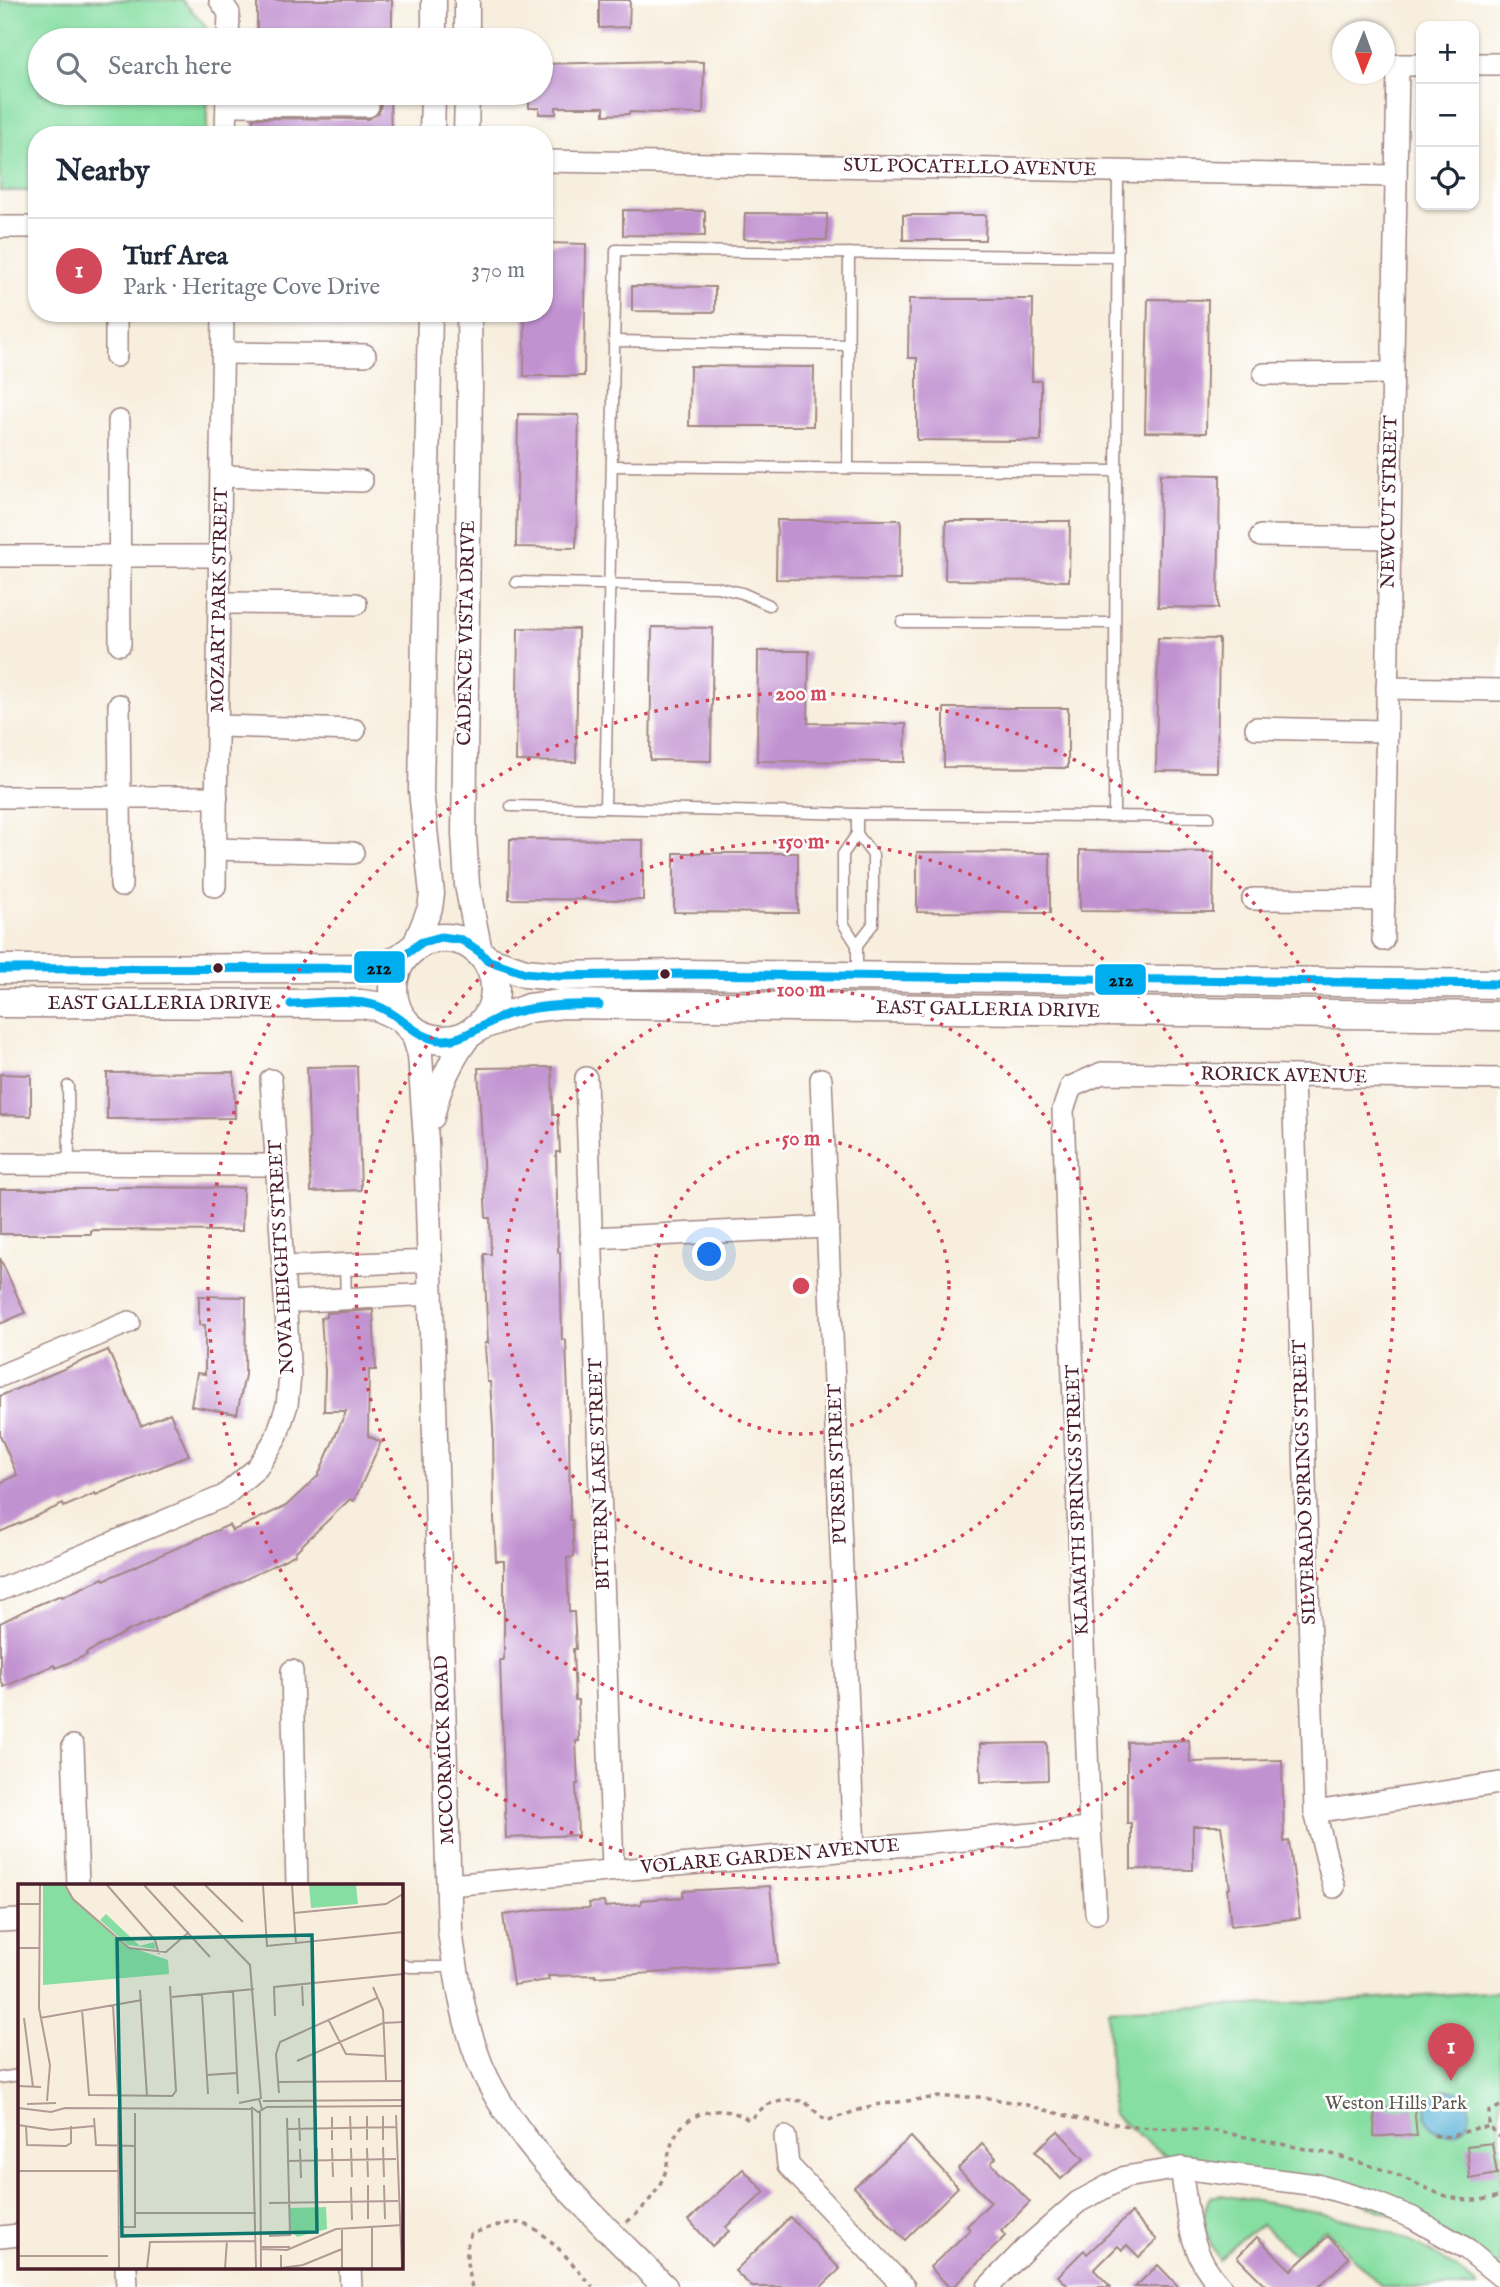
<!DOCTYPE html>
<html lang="en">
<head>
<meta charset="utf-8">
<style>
  :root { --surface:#fff; --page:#f6f6f7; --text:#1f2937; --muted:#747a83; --line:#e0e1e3; --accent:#d1495b }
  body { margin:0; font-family:"IM FELL English",serif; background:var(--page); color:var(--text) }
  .controls { position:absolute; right:21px; top:21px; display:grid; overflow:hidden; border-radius:14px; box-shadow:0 2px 5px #0004 }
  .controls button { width:63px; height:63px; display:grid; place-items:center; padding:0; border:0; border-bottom:2px solid var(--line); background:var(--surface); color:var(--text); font:35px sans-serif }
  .compass { position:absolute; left:1332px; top:21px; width:63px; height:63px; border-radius:50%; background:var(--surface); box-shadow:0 2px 5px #0004; rotate:181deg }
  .you { position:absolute; left:710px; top:1255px; width:24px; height:24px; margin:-18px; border:5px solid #fff; border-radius:50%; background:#1a73e8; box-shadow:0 0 0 10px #1a73e833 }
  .badge { display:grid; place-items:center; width:46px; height:46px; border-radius:50%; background:var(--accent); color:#fff; font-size:23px; font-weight:700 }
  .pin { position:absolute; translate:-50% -58px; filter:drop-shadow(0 2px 4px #0008) }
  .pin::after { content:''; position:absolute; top:37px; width:24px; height:21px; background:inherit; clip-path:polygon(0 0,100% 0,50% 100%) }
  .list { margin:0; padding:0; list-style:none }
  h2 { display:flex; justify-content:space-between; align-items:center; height:91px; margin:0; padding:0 28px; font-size:30px }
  h2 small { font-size:23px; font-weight:400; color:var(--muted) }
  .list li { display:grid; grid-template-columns:46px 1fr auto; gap:21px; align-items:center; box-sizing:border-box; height:105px; padding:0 28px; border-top:2px solid var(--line) }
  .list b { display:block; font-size:26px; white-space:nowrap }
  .list p { margin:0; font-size:23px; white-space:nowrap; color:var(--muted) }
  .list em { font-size:23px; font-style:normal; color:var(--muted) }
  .icon { flex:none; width:38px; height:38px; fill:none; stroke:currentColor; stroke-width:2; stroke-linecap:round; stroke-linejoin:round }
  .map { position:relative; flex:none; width:1500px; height:2287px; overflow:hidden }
  .search { position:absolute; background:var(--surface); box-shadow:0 2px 5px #0004; left:28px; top:28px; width:525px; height:77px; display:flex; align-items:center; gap:18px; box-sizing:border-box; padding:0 24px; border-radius:38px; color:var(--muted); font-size:26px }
  .panel { position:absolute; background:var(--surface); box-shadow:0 2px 5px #0004; left:28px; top:126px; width:525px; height:196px; border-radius:28px }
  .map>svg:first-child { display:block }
  .green { fill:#86dea2; stroke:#687e66; stroke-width:2 }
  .water { fill:#5ab2d7; stroke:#526881; stroke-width:2 }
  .building { fill:#c192d0 }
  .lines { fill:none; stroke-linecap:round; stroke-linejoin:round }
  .service-casing { stroke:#a08684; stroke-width:13 }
  .minor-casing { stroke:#a08684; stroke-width:24 }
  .tertiary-casing { stroke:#a08684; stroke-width:27 }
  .secondary-casing { stroke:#a08684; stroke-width:31 }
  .path { stroke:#a08684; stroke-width:3.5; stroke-dasharray:5 5; stroke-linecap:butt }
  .service { stroke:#fff; stroke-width:10 }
  .minor { stroke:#fff; stroke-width:21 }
  .tertiary { stroke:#fff; stroke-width:24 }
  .secondary { stroke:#fff; stroke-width:28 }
  .bus-1-casing { stroke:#fff; stroke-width:14 }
  .bus-1 { stroke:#00adef; stroke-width:9 }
  .ring { fill:none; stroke:#d1495b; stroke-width:3.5; stroke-dasharray:3.5 7 }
  .bus-dot { fill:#4a1f2b; stroke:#fff; stroke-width:2.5 }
  .labels { text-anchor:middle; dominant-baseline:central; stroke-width:5; stroke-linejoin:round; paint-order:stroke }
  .street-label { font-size:19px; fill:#4a1f2b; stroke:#fff }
  .park-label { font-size:19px; fill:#5c584f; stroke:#fff }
  .inset-road { fill:none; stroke:#b29b96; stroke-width:2 }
  .view { fill:#0f766e; fill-opacity:0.15; stroke:#0f766e; stroke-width:3.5 }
  .inset-edge { fill:none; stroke:#4a1f2b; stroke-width:3.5 }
  .centre { fill:#d1495b; stroke:#fff; stroke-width:3.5 }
  .ring-label { font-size:21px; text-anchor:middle; font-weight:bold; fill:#d1495b; stroke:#fff; stroke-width:5; stroke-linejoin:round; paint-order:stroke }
  .line-badge { stroke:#fff; stroke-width:2.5 }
  .pale-badge-label { font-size:19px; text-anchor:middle; font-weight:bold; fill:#111 }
</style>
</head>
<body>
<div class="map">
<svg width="1500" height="2287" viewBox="0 0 1500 2287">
  <rect width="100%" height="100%" fill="#fff"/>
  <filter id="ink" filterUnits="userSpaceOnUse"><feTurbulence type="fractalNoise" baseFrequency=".0143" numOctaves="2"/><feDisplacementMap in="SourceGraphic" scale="14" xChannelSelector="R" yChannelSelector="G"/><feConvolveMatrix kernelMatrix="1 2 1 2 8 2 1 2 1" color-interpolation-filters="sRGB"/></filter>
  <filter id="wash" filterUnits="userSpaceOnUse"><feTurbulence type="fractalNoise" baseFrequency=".00686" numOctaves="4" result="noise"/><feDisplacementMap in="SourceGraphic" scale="28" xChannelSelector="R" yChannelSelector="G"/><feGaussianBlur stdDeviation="1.57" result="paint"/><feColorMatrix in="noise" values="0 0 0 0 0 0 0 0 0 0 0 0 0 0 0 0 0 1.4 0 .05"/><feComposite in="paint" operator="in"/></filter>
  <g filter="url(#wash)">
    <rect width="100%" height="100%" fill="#f7eedd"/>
    <!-- green -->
    <g class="green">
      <path d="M0 0H182L206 26V40H40V93H207V135H37V191H0Z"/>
      <path d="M1500 1991V2278L1451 2239 1317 2185 1181 2168 1112 2114 1108 2011 1379 1999Z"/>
      <path d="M1221 2195C1310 2211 1410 2221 1478 2287H1382L1325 2229 1294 2255 1262 2224 1238 2241 1219 2260C1208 2238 1197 2221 1210 2197Z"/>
    </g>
    <!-- water -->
    <circle class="water" cx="1448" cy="2112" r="22"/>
    <g id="blocks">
      <!-- building -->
      <g class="building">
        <path d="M257 0H392V35L288 33V36H274V39H257Z"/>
        <path d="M599 0H630L629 27 599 28Z"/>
        <path d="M668 61 704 62 703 114 629 112V114L604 115V107H556V114H539V108H529V93H541V64Z"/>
        <path d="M350 93H390L391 135H253V118L368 119 379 113 381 105 375 95Z"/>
        <path d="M623 210 705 211V236L623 235Z"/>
        <path d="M745 213 827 214V240L744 239Z"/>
        <path d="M903 215H986L985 240H903Z"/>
        <path d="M544 243 586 244 584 376H524L525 313H544Z"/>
        <path d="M632 286 715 287V312L632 311Z"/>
        <path d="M909 299H1033L1032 381H1041V441L917 440V358H908Z"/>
        <path d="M1148 299 1208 300 1206 433 1145 432Z"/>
        <path d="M690 366 814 367 813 426H689Z"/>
        <path d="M518 414 579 415 576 548 516 547Z"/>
        <path d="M1160 474 1220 475 1218 608 1158 607Z"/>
        <path d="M777 520H901L900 580 776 579Z"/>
        <path d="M946 521H1070L1069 581 945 580Z"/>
        <path d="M652 627 713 628 711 761 650 760Z"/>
        <path d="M518 628 578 629 576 762 516 761Z"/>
        <path d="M1158 638 1219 639 1217 772 1156 771Z"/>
        <path d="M758 651H809L808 723 906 724 905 762 757 761Z"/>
        <path d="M944 708H1068V768L944 767Z"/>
        <path d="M510 839 643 840V900L509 899Z"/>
        <path d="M1080 850 1214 852 1213 912 1080 911Z"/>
        <path d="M917 852 1050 853V913L917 912Z"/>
        <path d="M674 853H798V913L674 912Z"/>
        <path d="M357 1066 361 1190 311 1192 307 1067Z"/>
        <path d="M552 1067 553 1115H558L560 1152H556L558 1252H560L562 1340H566L569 1423 570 1520H572L574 1557 567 1558 569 1612H574L576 1649H573L575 1700H578L579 1741H576L578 1784H576L578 1835 506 1838 500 1660H504V1561H496L494 1517 493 1427 490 1382H487L485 1343H488L484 1254H491L490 1218H486L478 1068Z"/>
        <path d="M234 1072 235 1118 107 1119V1073Z"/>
        <path d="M0 1074 31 1075V1116L0 1115Z"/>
        <path d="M117 1187 243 1188 242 1231 91 1230V1234H0V1189H117Z"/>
        <path d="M0 1258 25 1313 0 1324Z"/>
        <path d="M199 1296 246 1297 245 1375 237 1414 191 1406 197 1373 205 1374V1325H199Z"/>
        <path d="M373 1310 376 1370H369L368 1436 381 1442 354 1501 350 1499 295 1552 296 1554 216 1594 128 1631 86 1653 87 1655 56 1668 54 1665 4 1687 0 1678V1623L30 1608 61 1595 62 1597 103 1578 104 1580 229 1525 232 1531 286 1506 318 1476 346 1411H324L325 1371 321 1318 326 1317V1313Z"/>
        <path d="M108 1350 141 1426 170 1413 189 1455 96 1495 95 1493 64 1507 63 1504 0 1532V1483L17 1475 0 1435V1396Z"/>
        <path d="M1189 1740 1190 1762 1282 1760 1284 1842 1289 1841 1300 1918 1231 1926 1227 1889 1230 1888 1221 1826H1193V1870L1131 1869V1823H1127V1742Z"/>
        <path d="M1047 1743 1048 1780 981 1782 980 1744Z"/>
        <path d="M770 1886 778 1964 595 1977V1975L548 1976 549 1980 513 1985 503 1915 545 1909 590 1908 589 1903 604 1902 605 1907 641 1904V1900L683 1897V1891Z"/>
        <path d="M1414 2106 1417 2136 1395 2135 1374 2137 1375 2107 1402 2109Z"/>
        <path d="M1058 2131 1084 2159 1061 2179 1035 2151Z"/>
        <path d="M911 2137 958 2187 905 2240 854 2187Z"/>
        <path d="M1492 2143 1497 2174 1470 2179 1467 2146Z"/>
        <path d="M982 2144 996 2158 991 2163 1030 2202 1001 2231 1006 2236 953 2287H949L930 2267 970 2230 967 2226 991 2202 958 2169Z"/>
        <path d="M743 2169 765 2192 726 2227 729 2231 712 2246 689 2220Z"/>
        <path d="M1131 2213 1157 2240 1139 2257 1127 2245 1122 2250 1118 2246 1094 2270 1111 2287H1069L1058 2276 1084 2250 1087 2254Z"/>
        <path d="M790 2217 840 2269 821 2287H752L735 2271Z"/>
        <path d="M1328 2236 1349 2258 1318 2287H1267L1237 2257 1257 2237 1291 2270Z"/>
        <path d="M1158 2265 1179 2287H1135Z"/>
      </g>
    </g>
  </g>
  <g filter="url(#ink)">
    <use href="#blocks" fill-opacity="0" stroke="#a08684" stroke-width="2"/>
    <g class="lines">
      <defs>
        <g id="service">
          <path d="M615 341 849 345"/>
          <path d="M613 466 1115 471"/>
          <path d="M848 468 849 253"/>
          <path d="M516 582 717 587 742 593 769 605"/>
          <path d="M902 622 1114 623"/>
          <path d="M511 806 605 808"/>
          <path d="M857 814 605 808 616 250 1117 257"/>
          <path d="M1114 815 1118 171"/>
          <path d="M857 834V814L1209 817"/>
          <path d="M857 973V945L873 924V855L857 834 843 854V923L857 945"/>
          <path d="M68 1086 69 1164"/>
          <path d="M345 1265 346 1299"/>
          <path d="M401 1964 409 1967H455"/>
          <path d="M0 2078 19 2075"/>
        </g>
        <g id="minor">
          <path d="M220 0 229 13 228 40"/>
          <path d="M1474 64H1500"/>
          <path d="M227 105 368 106"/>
          <path d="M226 135 227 93"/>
          <path d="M544 161 1396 176"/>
          <path d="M0 227H37"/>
          <path d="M223 353 365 355"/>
          <path d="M116 356V313"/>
          <path d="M1264 374 1393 373"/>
          <path d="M119 421 120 644"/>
          <path d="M222 476 362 481"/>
          <path d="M1261 536 1390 538"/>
          <path d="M0 556H221"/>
          <path d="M221 603 356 604"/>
          <path d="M1387 688 1500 690"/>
          <path d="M119 705 121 886"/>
          <path d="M218 726 355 730"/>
          <path d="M1256 728 1386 731"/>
          <path d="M0 797H217"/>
          <path d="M215 849 353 853"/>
          <path d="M215 886 223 313"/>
          <path d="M1253 899 1384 900"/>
          <path d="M1383 940 1398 65H1421"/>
          <path d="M1293 1076 1315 1812 1334 1887"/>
          <path d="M586 1078 613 1870"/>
          <path d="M821 1079 854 1849"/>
          <path d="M0 1164 276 1165"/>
          <path d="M591 1238 828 1227"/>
          <path d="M284 1267 430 1261"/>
          <path d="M286 1302 432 1294"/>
          <path d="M0 1376 129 1322"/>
          <path d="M0 1590 224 1496 257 1468 276 1438 287 1405 290 1376 271 1080"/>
          <path d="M292 1671 297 1886"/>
          <path d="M73 1746 78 1886"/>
          <path d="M1315 1812 1500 1783"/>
          <path d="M449 1885 1090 1829"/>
          <path d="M1096 1913 1090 1829 1063 1110 1071 1087 1102 1073 1500 1079"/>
          <path d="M0 1921 19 1920"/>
          <path d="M785 2137 788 2165 904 2287"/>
          <path d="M1181 2168C1188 2213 1188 2253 1221 2287"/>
          <path d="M0 2237 19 2235"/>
          <path d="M126 2268 127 2287"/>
          <path d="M350 2268 351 2287"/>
          <path d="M988 2287 1027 2247 1078 2202 1125 2177 1181 2168 1317 2185 1371 2201 1413 2218 1467 2249 1500 2276"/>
        </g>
        <g id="tertiary">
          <path d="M434 40V0"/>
          <path d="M467 40V0"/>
          <path d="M432 135 433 93"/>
          <path d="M466 135 467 93"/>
          <path d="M469 313 470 388 464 834 467 885 480 952"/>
          <path d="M414 947 430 908 432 894 421 791 430 313"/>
          <path d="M412 1029 420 1055 426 1141 450 1931C457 1978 463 2022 481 2066 515 2146 604 2225 665 2287"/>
          <path d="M432 1117C439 1084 451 1058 472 1032"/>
        </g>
        <g id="secondary">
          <circle cx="444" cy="989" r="51"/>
          <path d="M487 960 525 973 558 976 682 974 1500 984"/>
          <path d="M0 969 376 968 396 961 407 953"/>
          <path d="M0 1003 361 1004 376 1006 402 1018"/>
          <path d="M480 1026 529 1008 562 1004 1500 1016"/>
        </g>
      </defs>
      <!-- service casing -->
      <use href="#service" class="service-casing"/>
      <!-- minor casing -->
      <use href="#minor" class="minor-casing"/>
      <!-- tertiary casing -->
      <use href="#tertiary" class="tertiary-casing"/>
      <!-- secondary casing -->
      <use href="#secondary" class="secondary-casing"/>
      <!-- path -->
      <g class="path">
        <path d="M1500 2106 1489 2112V2127L1500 2137"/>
        <path d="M1434 2135C1455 2141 1469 2126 1489 2127"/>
        <path d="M627 2222C642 2210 653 2198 662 2180 668 2169 667 2155 672 2143 683 2111 722 2102 749 2120L766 2105 785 2100 804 2101 826 2121 874 2105 939 2097H982L1023 2104 1075 2118 1137 2127 1216 2131 1336 2155C1354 2162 1372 2165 1389 2172 1432 2188 1453 2209 1500 2196"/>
        <path d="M472 2287C467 2274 464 2246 471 2234 486 2229 503 2222 519 2223 545 2226 576 2269 593 2287"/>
      </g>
      <!-- service -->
      <use href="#service" class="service"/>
      <!-- minor -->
      <use href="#minor" class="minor"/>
      <!-- tertiary -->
      <use href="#tertiary" class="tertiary"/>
      <!-- secondary -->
      <use href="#secondary" class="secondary"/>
      <defs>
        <g id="bus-1">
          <path d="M0 969 376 968 396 961 422 942 441 937 462 940 480 952 487 960 525 973 558 976 682 974 1500 984"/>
          <path d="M291 1004C319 1003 350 998 377 1006 401 1014 416 1040 443 1040 466 1040 487 1021 508 1014 538 1005 568 1004 599 1005"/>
        </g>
      </defs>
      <!-- bus-1 casing -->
      <use href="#bus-1" class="bus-1-casing"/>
      <!-- bus-1 -->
      <use href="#bus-1" class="bus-1"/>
    </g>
  </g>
  <!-- distance rings -->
  <g class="ring">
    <circle cx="801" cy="1286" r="148"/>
    <circle cx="801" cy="1286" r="297"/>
    <circle cx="801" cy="1286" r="445"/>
    <circle cx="801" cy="1286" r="593"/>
  </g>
  <!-- markers -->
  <g class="bus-dot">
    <circle cx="218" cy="968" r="6"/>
    <circle cx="665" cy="974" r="6"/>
  </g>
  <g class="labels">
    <!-- street labels -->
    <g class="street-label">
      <text transform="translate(970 168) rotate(1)">SUL POCATELLO AVENUE</text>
      <text transform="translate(1390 502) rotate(-89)">NEWCUT STREET</text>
      <text transform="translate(220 600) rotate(-89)">MOZART PARK STREET</text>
      <text transform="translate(467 633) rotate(-89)">CADENCE VISTA DRIVE</text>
      <text x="160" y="1004">EAST GALLERIA DRIVE</text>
      <text transform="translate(988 1010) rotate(1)">EAST GALLERIA DRIVE</text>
      <text transform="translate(1284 1076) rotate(1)">RORICK AVENUE</text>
      <text transform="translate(282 1257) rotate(-93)">NOVA HEIGHTS STREET</text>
      <text transform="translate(838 1464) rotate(-92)">PURSER STREET</text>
      <text transform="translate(600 1474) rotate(-92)">BITTERN LAKE STREET</text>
      <text transform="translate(1305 1482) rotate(-92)">SILVERADO SPRINGS STREET</text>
      <text transform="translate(1078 1500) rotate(-92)">KLAMATH SPRINGS STREET</text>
      <text transform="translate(445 1750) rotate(-92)">MCCORMICK ROAD</text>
      <text transform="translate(770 1857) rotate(-5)">VOLARE GARDEN AVENUE</text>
    </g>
    <!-- park labels -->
    <g class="park-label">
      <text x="1396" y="2104">Weston Hills Park</text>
    </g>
  </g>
  <!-- overview -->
  <g transform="translate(18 1884)">
    <rect width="385" height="385" fill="#f7eedd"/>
    <path d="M25 1H46L55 15 106 61 150 76 151 90 25 101ZM291 1H338L340 20 293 24ZM88 30 122 62 136 58 138 65 110 61 82 36ZM308 323 309 345 279 353 272 345V324Z" fill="#86dea2"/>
    <path class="inset-road" d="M22 1 21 124 32 181 29 217M47 1 55 15 111 64 148 68 171 48M89 1 137 56 141 70M126 1 192 73M155 1 232 81 243 215M187 1 225 38M245 1 249 62 385 48M274 1 278 60M0 20H22M276 29 368 20 385 10M0 64H22M284 100 285 122M355 103 365 126 368 196M122 106 129 212M215 107 220 210M184 110 190 210M154 113 236 105M95 121 100 211M64 126 71 211 154 212 158 207 152 102M257 132 256 103 385 90M6 134 15 203M22 134 124 116M310 135 328 170 367 172M279 177 365 139 385 138M189 191 219 189M261 198 385 197M0 202 23 203M261 209 258 170 262 158 359 114M245 217 385 216M221 219 241 215 244 225M9 220 38 219M233 223 240 228 249 223 385 222M0 224 33 228 47 224 234 225M100 224 101 384M234 226 238 384M242 228 243 384M378 231 384 384M298 232V257M332 232 333 256M349 232V256M365 232V256M314 233V256M76 234 78 261 117 262M281 234 282 257M0 241 33 246 76 242M8 242 9 261 48 262 53 259V242M269 245 378 243M365 263 366 293M299 264V294M314 264 315 293M333 264 334 293M349 264 350 293M282 265 283 294M269 277 378 275M0 287H101M350 301V335M366 301 367 335M333 303 334 336M251 319 380 317M117 329H238M101 343H117V229M324 344V384M354 344V384M251 352 272 351 269 234M243 363H272M243 365 269 366 318 345 385 341M263 371V384L285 381 324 365M0 372H90M129 384 132 358 238 357M207 384 209 357"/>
    <path class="view" d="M294 51 299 348 104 352 99 55Z"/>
    <rect width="385" height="385" class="inset-edge"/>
  </g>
  <circle cx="801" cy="1286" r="10" class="centre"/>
  <g class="ring-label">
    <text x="801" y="700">200 m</text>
    <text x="801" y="848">150 m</text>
    <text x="801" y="996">100 m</text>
    <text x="801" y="1145">50 m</text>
  </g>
  <g class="line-badge">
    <rect x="353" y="950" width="53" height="34" rx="7" fill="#00adef"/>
    <rect x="1094" y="963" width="53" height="33" rx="7" fill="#00adef"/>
  </g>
  <g class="pale-badge-label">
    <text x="379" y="974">212</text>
    <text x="1121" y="986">212</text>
  </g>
</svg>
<div class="controls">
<button>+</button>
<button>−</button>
<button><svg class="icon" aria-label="locate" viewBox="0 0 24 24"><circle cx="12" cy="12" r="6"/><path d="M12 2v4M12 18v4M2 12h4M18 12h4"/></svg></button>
</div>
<svg class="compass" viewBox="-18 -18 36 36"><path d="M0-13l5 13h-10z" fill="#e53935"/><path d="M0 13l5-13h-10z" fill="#747a83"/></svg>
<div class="you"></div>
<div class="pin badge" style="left:1451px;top:2081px">1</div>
<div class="search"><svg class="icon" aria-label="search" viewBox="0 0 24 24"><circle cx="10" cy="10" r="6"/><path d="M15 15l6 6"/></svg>Search here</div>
<section class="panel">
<h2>Nearby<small></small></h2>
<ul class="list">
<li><span class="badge">1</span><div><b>Turf Area</b><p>Park · Heritage Cove Drive</p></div><em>370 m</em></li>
</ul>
</section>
</div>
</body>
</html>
